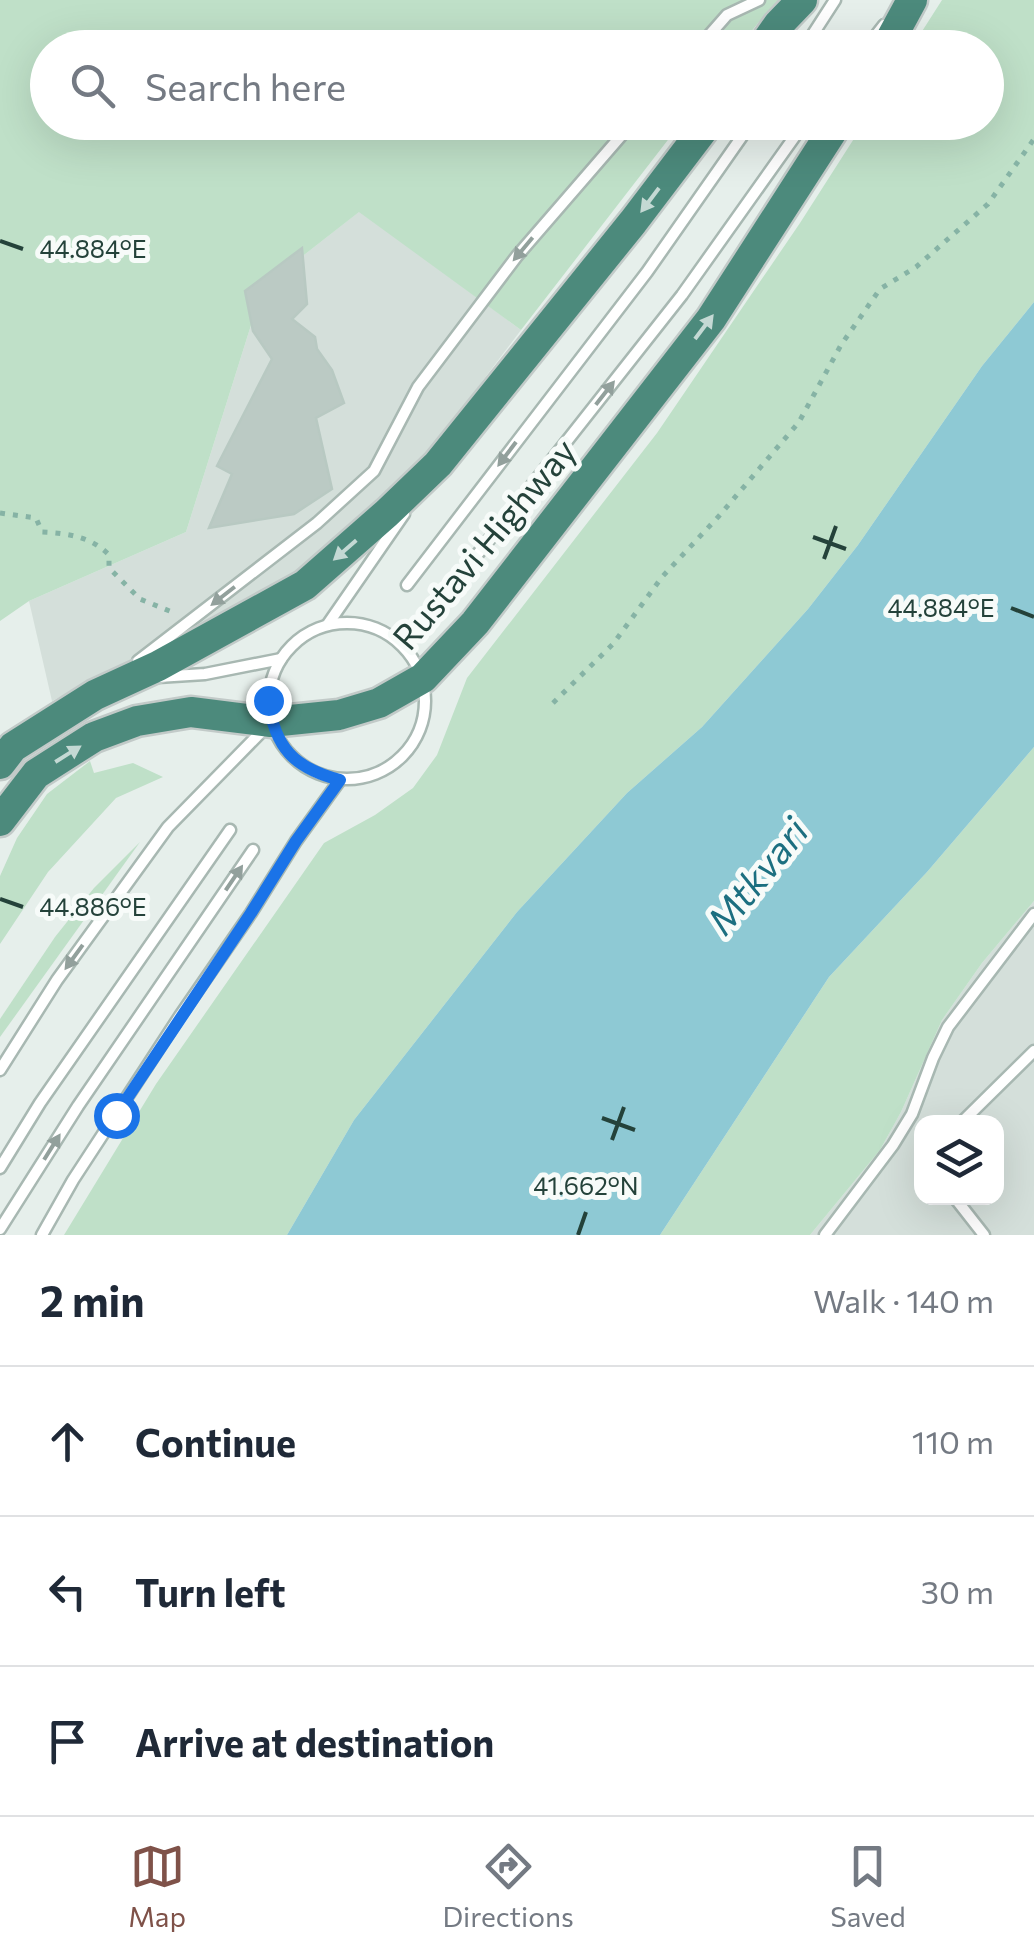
<!DOCTYPE html>
<html lang="en">
<head>
<meta charset="utf-8">
<style>
  :root { --surface:#fff; --page:#f6f6f7; --text:#1f2937; --muted:#747a83; --line:#e0e1e3; --accent:#7f5249 }
  body { margin:0; font-family:Commissioner,sans-serif; background:var(--page); color:var(--text) }
  .controls { position:absolute; right:30px; bottom:30px; display:grid; overflow:hidden; border-radius:20px; box-shadow:0 10px 40px #0002 }
  .controls button { width:90px; height:90px; display:grid; place-items:center; padding:0; border:0; border-bottom:2px solid var(--line); background:var(--surface); color:var(--text); font:50px sans-serif }
  .stop { position:absolute; width:30px; height:30px; margin:-22px; border:8px solid #1a73e8; border-radius:50%; background:#fff }
  .stop.end { background:#1a73e8; border-color:#fff; box-shadow:0 2px 10px #0008 }
  .list { margin:0; padding:0; list-style:none }
  h2 { display:flex; justify-content:space-between; align-items:center; height:130px; margin:0; padding:0 40px; font-size:42px }
  h2 small { font-size:32px; font-weight:400; color:var(--muted) }
  .list li { display:grid; grid-template-columns:65px 1fr auto; gap:30px; align-items:center; box-sizing:border-box; height:150px; padding:0 40px; border-top:2px solid var(--line) }
  .list b { display:block; font-size:38px; white-space:nowrap }
  .list em { font-size:32px; font-style:normal; color:var(--muted) }
  .icon { flex:none; width:55px; height:55px; fill:none; stroke:currentColor; stroke-width:2; stroke-linecap:round; stroke-linejoin:round }
  .map { position:relative; flex:none; width:1034px; height:1235px; overflow:hidden }
  .search { position:absolute; background:var(--surface); box-shadow:0 10px 40px #0002; left:30px; right:30px; top:30px; height:110px; display:flex; align-items:center; gap:25px; box-sizing:border-box; padding:0 35px; border-radius:55px; color:var(--muted); font-size:38px }
  .sheet { height:580px; background:var(--surface) }
  nav { display:flex; justify-content:space-around; align-items:center; box-sizing:border-box; height:140px; border-top:2px solid var(--line); background:var(--surface); font-size:28px; color:var(--muted) }
  nav a { display:grid; justify-items:center; gap:5px }
  nav .on { color:var(--accent) }
  .map>svg:first-child { display:block }
  .built { fill:#d4dfda; fill-rule:evenodd }
  .green { fill:#bfe0c8 }
  .water { fill:#8ec9d4 }
  .building { fill:#bbcac4; stroke:#b8c9c2; stroke-width:2.5 }
  .lines { fill:none; stroke-linecap:round; stroke-linejoin:round }
  .service-casing { stroke:#a8b8b2; stroke-width:15 }
  .trunk-casing { stroke:#c2cac8; stroke-width:35 }
  .path { stroke:#86b3a5; stroke-width:5; stroke-dasharray:5 8; stroke-linecap:butt }
  .service { stroke:#fff; stroke-width:10 }
  .trunk { stroke:#4c8a7c; stroke-width:30 }
  .oneway { fill:#c4d9d4 }
  .oneway2 { fill:#92a09c }
  .route { stroke:#1a73e8; stroke-width:12 }
  .ticks { fill:none; stroke:#24423a; stroke-width:4 }
  .labels { text-anchor:middle; dominant-baseline:central; stroke-width:10; stroke-linejoin:round; paint-order:stroke }
  .street-label { font-size:35px; fill:#24423a; stroke:#f7fbf9 }
  .water-label { font-size:38px; font-style:italic; fill:#1c6f80; stroke:#f7fbf9 }
  .ticks-label { font-size:25px; text-anchor:middle; fill:#24423a; stroke:#f7fbf9; stroke-width:10; stroke-linejoin:round; paint-order:stroke }
</style>
</head>
<body>
<div class="map">
<svg width="1034" height="1235" viewBox="0 0 1034 1235">
  <rect width="100%" height="100%" fill="#e6efeb"/>
  <!-- built -->
  <g class="built">
    <path d="M360 211 521 330 431 449 297 573 52 701 29 601 186 532 263 287Z"/>
    <path d="M1034 901V1235H810L880 1150 901 1112 942 1020 982 963ZM922 1122H996V1198H922Z"/>
  </g>
  <!-- green -->
  <g class="green">
    <path d="M0 0H782L758 23 739 47 48 48V122L681 123 521 330 359 212 263 287 186 532 29 601 0 621Z"/>
    <path d="M942 0H1034V302L982 366 858 545 808 609 702 727 627 793 517 912 354 1120 287 1235H64L156 1084 324 843 375 815 413 788 437 755 467 678 657 433 800 223 864 123 986 122V48L912 47Z"/>
    <path d="M1034 747V901L982 963 942 1020 901 1112 880 1150 810 1235H660L829 977 927 872Z"/>
    <path d="M90 761 94 773 133 763 163 777 116 798 48 872 0 944V876L17 838 47 794Z"/>
    <path d="M140 842 0 1037V1019L55 937 94 888Z"/>
  </g>
  <!-- water -->
  <path class="water" d="M1034 302V747L927 872 829 977 660 1235H287L354 1120 517 912 627 793 702 727 808 609 858 545 982 366Z"/>
  <!-- building -->
  <path class="building" d="M302 248 307 304 292 319 315 337 317 349 332 370 344 403 316 418 332 489 294 514 209 528 232 474 217 466 272 359 253 331 245 291Z"/>
  <g class="lines">
    <defs>
      <g id="service">
        <path d="M698 48 727 15 759 0"/>
        <path d="M804 48 835 0"/>
        <path d="M866 48 884 25"/>
        <path d="M407 585 647 272 752 122"/>
        <path d="M436 607 682 295 805 122"/>
        <circle cx="347" cy="701" r="78"/>
        <path d="M328 624 404 514"/>
        <path d="M138 661 317 523 374 471 418 387 517 256 633 122"/>
        <path d="M158 677 205 674 281 659"/>
        <path d="M0 1070 57 980 168 827 267 726"/>
        <path d="M962 1122 1034 1051"/>
        <path d="M0 1168 40 1103 230 830"/>
        <path d="M955 1198 984 1235"/>
        <path d="M0 1229 78 1106 253 850"/>
        <path d="M42 1235 73 1180 180 1016 251 913 296 841 340 780"/>
        <path d="M825 1235 893 1145 912 1114 933 1058 948 1027 1034 914"/>
      </g>
      <g id="trunk">
        <path d="M762 48 778 25 802 0"/>
        <path d="M886 48 912 0"/>
        <path d="M0 764 13 747 95 695 158 666 305 585 387 513 438 464 633 222 709 122"/>
        <path d="M0 821 36 774 94 737 137 721 191 712 271 722 339 715 379 703 423 678 475 623 711 319 838 122"/>
      </g>
    </defs>
    <!-- service casing -->
    <use href="#service" class="service-casing"/>
    <!-- trunk casing -->
    <use href="#trunk" class="trunk-casing"/>
    <!-- path -->
    <g class="path">
      <path d="M0 513 36 518 42 532C67 533 92 537 109 555V568L140 599 172 612"/>
      <path d="M553 703 613 644 662 577 719 516 799 422 841 345 880 289 916 267 988 204 1034 139"/>
    </g>
    <!-- service -->
    <use href="#service" class="service"/>
    <!-- trunk -->
    <use href="#trunk" class="trunk"/>
  </g>
  <!-- one-way arrows -->
  <defs><path id="oneway-solid" d="M-6-.8H1V-3.2L6.5 0L1 3.2V.8H-6Z" transform="scale(2.5)"/></defs>
  <g class="oneway">
    <use href="#oneway-solid" transform="translate(650 200) rotate(127)"/>
    <use href="#oneway-solid" transform="translate(704 327) rotate(-53)"/>
    <use href="#oneway-solid" transform="translate(345 550) rotate(139)"/>
    <use href="#oneway-solid" transform="translate(68 754) rotate(-32)"/>
  </g>
  <g class="oneway2">
    <use href="#oneway-solid" transform="translate(523 249) rotate(130)"/>
    <use href="#oneway-solid" transform="translate(605 393) rotate(-52)"/>
    <use href="#oneway-solid" transform="translate(507 454) rotate(127)"/>
    <use href="#oneway-solid" transform="translate(223 596) rotate(142)"/>
    <use href="#oneway-solid" transform="translate(234 878) rotate(-56)"/>
    <use href="#oneway-solid" transform="translate(74 957) rotate(126)"/>
    <use href="#oneway-solid" transform="translate(52 1147) rotate(-58)"/>
  </g>
  <g class="lines">
    <!-- route -->
    <path class="route" d="M116 1115 251 913 296 841 340 780C294 768 275 748 268 700"/>
  </g>
  <!-- ticks -->
  <path class="ticks" d="M0 241 23 249M813 537 846 549M824 559 836 526M1011 608 1034 617M0 899 23 907M602 1118 635 1130M612 1140 624 1107M578 1235 586 1212"/>
  <g class="labels">
    <!-- street labels -->
    <g class="street-label">
      <text transform="translate(483 543) rotate(-50)">Rustavi Highway</text>
    </g>
    <!-- water labels -->
    <g class="water-label">
      <text transform="translate(756 875) rotate(-51)">Mtkvari</text>
    </g>
  </g>
  <g class="ticks-label">
    <text x="93" y="258">44.884°E</text>
    <text x="941" y="617">44.884°E</text>
    <text x="93" y="916">44.886°E</text>
    <text x="586" y="1195">41.662°N</text>
  </g>
</svg>
<div class="controls">
<button><svg class="icon" aria-label="layers" viewBox="0 0 24 24"><path d="M12 4l9 5-9 5-9-5zM3 14l9 5 9-5"/></svg></button>
</div>
<div class="stop" style="left:116px;top:1115px"></div>
<div class="stop end" style="left:268px;top:700px"></div>
<div class="search"><svg class="icon" aria-label="search" viewBox="0 0 24 24"><circle cx="10" cy="10" r="6"/><path d="M15 15l6 6"/></svg>Search here</div>
</div>
<section class="sheet">
<h2>2 min<small>Walk · 140 m</small></h2>
<ul class="list">
<li><svg class="icon" aria-label="ahead" viewBox="0 0 24 24"><path d="M12 20V5M6 11l6-6 6 6"/></svg><div><b>Continue</b></div><em>110 m</em></li>
<li><svg class="icon" aria-label="left" viewBox="0 0 24 24"><path d="M17 20v-9H6M10 6l-5 5 5 5"/></svg><div><b>Turn left</b></div><em>30 m</em></li>
<li><svg class="icon" aria-label="arrive" viewBox="0 0 24 24"><path d="M6 21V4h12l-3 4 3 4H6"/></svg><div><b>Arrive at destination</b></div></li>
</ul>
</section>
<nav>
<a class="on"><svg class="icon" aria-label="map" viewBox="0 0 24 24"><path d="M3 6l6-2 6 2 6-2v14l-6 2-6-2-6 2zM9 4v14M15 6v14"/></svg>Map</a>
<a><svg class="icon" aria-label="directions" viewBox="0 0 24 24"><path d="M12 3l9 9-9 9-9-9zM9 14v-3h6M13 9l2 2-2 2"/></svg>Directions</a>
<a><svg class="icon" aria-label="saved" viewBox="0 0 24 24"><path d="M7 4h10v16l-5-4-5 4z"/></svg>Saved</a>
</nav>
</body>
</html>
